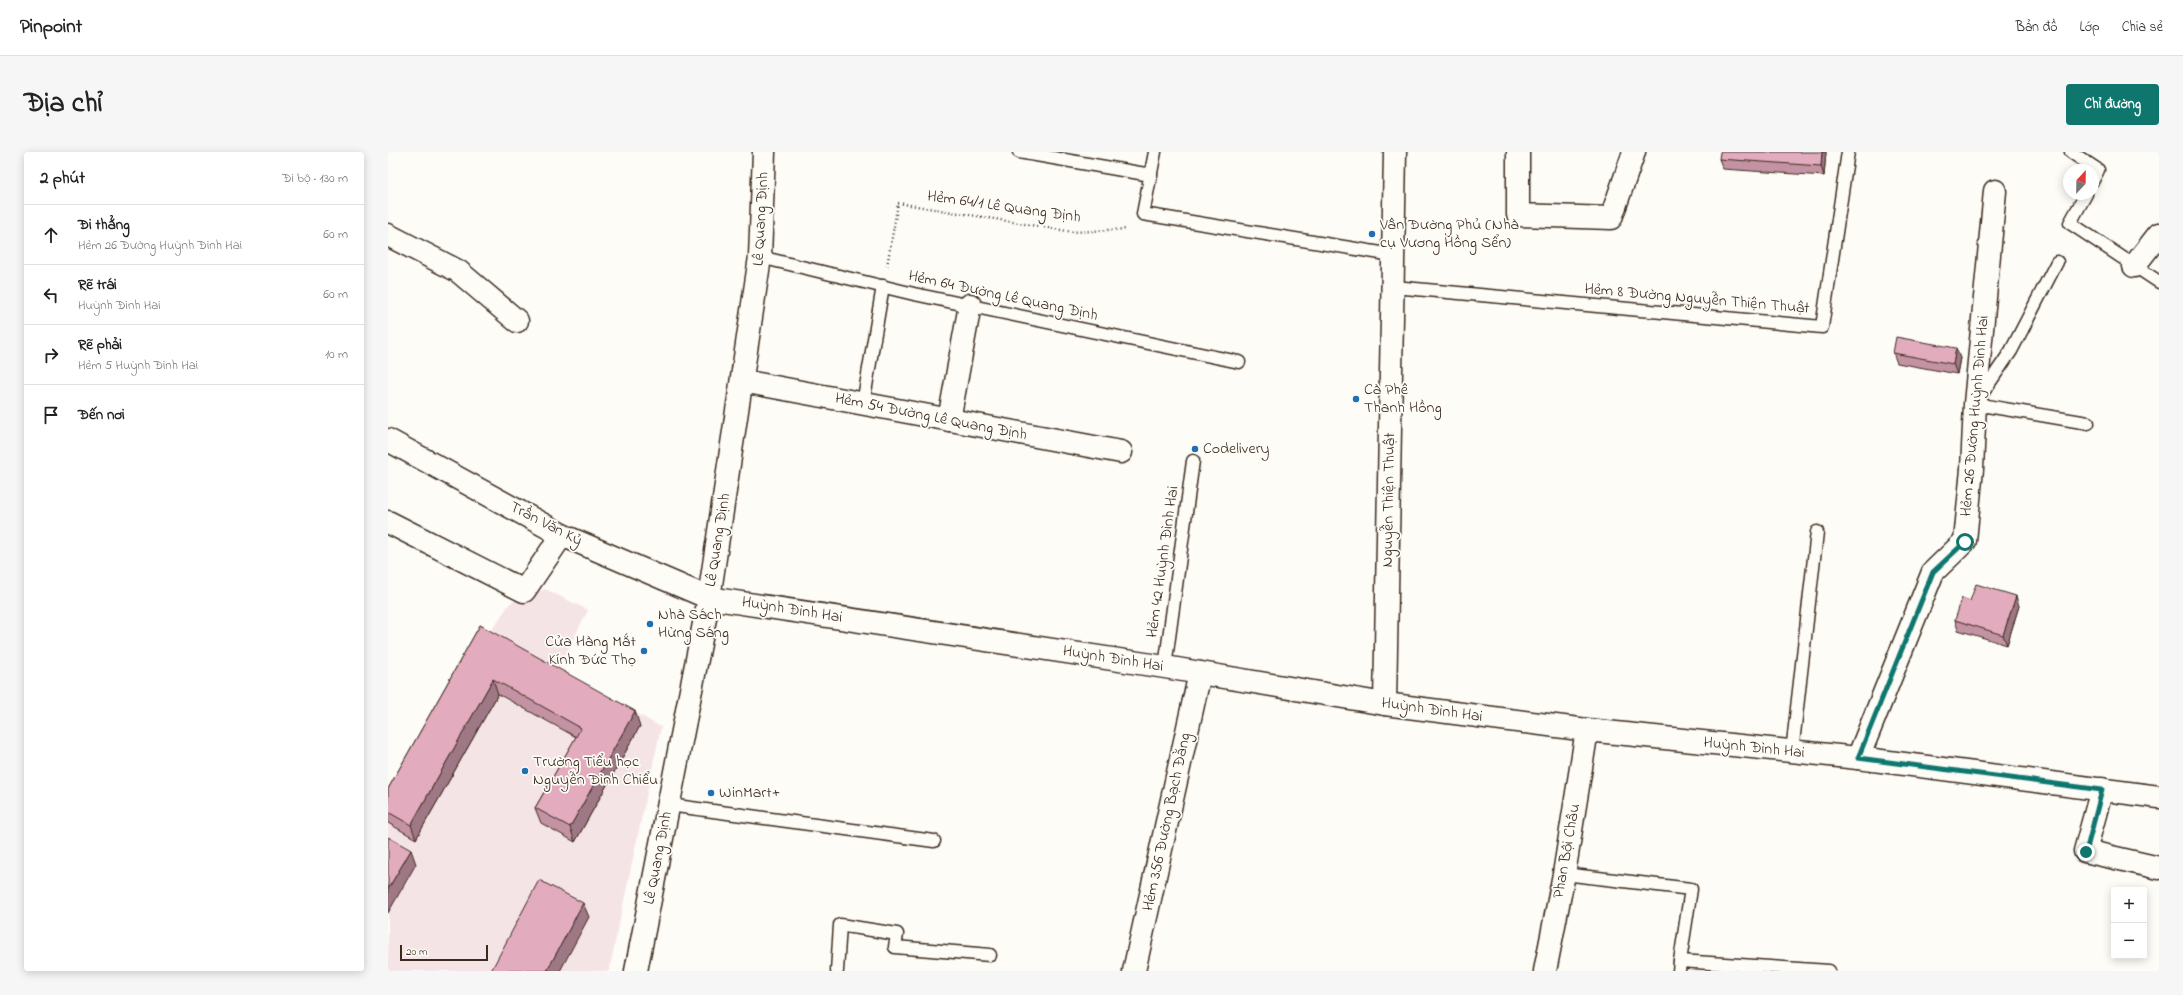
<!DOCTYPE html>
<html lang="vi">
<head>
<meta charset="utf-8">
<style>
  :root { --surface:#fff; --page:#f6f6f6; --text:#222; --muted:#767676; --line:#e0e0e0; --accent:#0f766e }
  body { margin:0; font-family:"Indie Flower",sans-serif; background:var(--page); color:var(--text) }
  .controls { position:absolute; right:12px; bottom:12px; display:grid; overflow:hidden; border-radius:4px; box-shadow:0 2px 10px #0003 }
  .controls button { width:36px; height:36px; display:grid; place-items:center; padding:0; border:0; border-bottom:1px solid var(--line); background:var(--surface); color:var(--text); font:20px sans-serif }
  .compass { position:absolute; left:1675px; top:12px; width:36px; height:36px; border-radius:50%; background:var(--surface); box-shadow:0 2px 10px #0003; rotate:22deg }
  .scale { position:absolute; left:12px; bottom:10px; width:88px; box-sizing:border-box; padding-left:4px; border:2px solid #3b2a1e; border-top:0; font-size:11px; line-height:14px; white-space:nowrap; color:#3b2a1e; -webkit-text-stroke:3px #fdfcf7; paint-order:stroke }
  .stop { position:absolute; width:12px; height:12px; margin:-9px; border:3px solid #0f766e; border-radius:50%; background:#fff }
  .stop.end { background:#0f766e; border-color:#fff; box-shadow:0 1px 4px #0008 }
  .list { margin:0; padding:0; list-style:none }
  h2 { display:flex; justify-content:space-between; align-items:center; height:52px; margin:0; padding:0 16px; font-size:17px }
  h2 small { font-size:13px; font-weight:400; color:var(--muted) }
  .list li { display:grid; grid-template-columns:26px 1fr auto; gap:12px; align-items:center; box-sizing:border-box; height:60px; padding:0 16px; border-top:1px solid var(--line) }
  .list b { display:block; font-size:15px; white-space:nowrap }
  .list p { margin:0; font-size:13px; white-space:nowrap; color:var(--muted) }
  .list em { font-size:13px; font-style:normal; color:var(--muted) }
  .icon { flex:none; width:22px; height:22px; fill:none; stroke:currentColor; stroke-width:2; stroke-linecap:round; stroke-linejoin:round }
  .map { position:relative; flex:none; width:1771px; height:819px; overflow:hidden; border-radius:4px }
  header { display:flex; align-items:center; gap:24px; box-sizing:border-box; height:56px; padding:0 20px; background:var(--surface); border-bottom:1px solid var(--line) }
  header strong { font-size:19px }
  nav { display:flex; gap:22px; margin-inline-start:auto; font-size:14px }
  .intro { display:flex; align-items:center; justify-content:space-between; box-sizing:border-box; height:96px; padding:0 24px }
  h1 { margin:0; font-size:28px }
  .button { padding:10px 18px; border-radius:4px; background:var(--accent); color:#fff; font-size:14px; font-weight:700 }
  main { display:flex; gap:24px; padding:0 24px }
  aside { flex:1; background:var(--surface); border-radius:4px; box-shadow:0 2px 10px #0003 }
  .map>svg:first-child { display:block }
  .built { fill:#f5e4e6 }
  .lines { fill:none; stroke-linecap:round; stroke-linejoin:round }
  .service-casing { stroke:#3b2a1e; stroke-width:15 }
  .minor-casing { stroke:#3b2a1e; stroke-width:25 }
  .secondary-casing { stroke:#3b2a1e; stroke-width:25 }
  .path { stroke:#3b2a1e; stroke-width:2.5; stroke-dasharray:1 3; stroke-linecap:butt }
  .service { stroke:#fdfcf7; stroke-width:12 }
  .minor { stroke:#fdfcf7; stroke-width:22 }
  .secondary { stroke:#fdfcf7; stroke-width:22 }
  .wall { fill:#c393a3; stroke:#3b2a1e }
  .shaded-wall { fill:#9f7885; stroke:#3b2a1e }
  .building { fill:#e3abbe; stroke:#3b2a1e }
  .route { stroke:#0f766e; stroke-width:5 }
  .poi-dot { fill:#1f6fb2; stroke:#fdfcf7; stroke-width:1.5 }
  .labels { text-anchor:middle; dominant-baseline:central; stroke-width:3.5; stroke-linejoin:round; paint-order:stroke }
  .street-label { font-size:16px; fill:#3b2a1e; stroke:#fdfcf7 }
  .poi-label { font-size:16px; fill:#3b2a1e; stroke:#fdfcf7; text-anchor:start }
</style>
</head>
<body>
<header>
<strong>Pinpoint</strong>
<nav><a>Bản đồ</a><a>Lớp</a><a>Chia sẻ</a></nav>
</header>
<div class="intro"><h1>Địa chỉ</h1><a class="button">Chỉ đường</a></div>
<main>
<aside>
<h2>2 phút<small>Đi bộ · 130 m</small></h2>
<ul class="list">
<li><svg class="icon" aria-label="ahead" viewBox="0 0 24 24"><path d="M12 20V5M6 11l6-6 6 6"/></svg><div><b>Đi thẳng</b><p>Hẻm 26 Đường Huỳnh Đình Hai</p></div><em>60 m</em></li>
<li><svg class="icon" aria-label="left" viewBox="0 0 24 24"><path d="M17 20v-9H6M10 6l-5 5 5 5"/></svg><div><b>Rẽ trái</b><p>Huỳnh Đình Hai</p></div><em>60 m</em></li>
<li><svg class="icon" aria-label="right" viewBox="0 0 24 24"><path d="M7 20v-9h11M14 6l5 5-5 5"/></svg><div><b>Rẽ phải</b><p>Hẻm 5 Huỳnh Đình Hai</p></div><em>10 m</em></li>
<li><svg class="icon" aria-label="arrive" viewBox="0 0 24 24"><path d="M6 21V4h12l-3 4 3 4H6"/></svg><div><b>Đến nơi</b></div></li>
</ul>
</aside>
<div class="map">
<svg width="1771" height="819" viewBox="0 0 1771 819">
  <rect width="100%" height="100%" fill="#fdfcf7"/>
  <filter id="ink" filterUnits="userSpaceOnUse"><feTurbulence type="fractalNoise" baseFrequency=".025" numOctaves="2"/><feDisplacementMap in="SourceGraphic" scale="8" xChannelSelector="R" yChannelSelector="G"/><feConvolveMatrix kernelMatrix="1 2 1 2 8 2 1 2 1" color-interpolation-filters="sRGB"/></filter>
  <g filter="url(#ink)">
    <!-- built -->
    <path class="built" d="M157 437 200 458 170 517 273 575 221 819H0V637L20 601 122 451Z"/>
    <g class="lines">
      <defs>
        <g id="service">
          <path d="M631 0 763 23"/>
          <path d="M767 0 755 62 1005 103"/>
          <path d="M1683 0 1710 18 1705 28"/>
          <path d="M1698 42 1682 71 1771 130"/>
          <path d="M372 105 526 142 851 210"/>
          <path d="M1669 110 1623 199 1587 252 1700 271"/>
          <path d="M1006 135 1434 175 1460 0"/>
          <path d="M475 252 495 134"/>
          <path d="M777 515 805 309"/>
          <path d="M1404 600 1429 380"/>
          <path d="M281 653 546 689"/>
          <path d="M1176 722 1303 737 1292 809"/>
          <path d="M449 819 452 773 509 782 507 795 602 803"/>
          <path d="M1291 819 1292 809 1441 819"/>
        </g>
        <g id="minor">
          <path d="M1130 0V63L1223 66 1246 0"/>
          <path d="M0 83 70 119 129 169"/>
          <path d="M1746 114 1771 82"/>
          <path d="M354 229 733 300"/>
          <path d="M561 268 582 153"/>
          <path d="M0 288 174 383 321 446 777 515 997 552 1199 578 1470 606 1771 645"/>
          <path d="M0 370 136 439 174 383"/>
          <path d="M997 552 1007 0"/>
          <path d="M1470 606 1545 420 1577 389 1584 317 1587 252 1607 39"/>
          <path d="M1714 637 1697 699 1771 716"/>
          <path d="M746 819 812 521"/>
          <path d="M1157 819 1176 722 1199 578"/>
        </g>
        <path id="secondary" d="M248 819 321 446 372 105 376 0"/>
      </defs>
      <!-- service casing -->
      <use href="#service" class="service-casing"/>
      <!-- minor casing -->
      <use href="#minor" class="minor-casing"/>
      <!-- secondary casing -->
      <use href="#secondary" class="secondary-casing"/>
      <!-- path -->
      <path class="path" d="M499 114 510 51 685 80 739 77"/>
      <!-- service -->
      <use href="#service" class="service"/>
      <!-- minor -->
      <use href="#minor" class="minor"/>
      <!-- secondary -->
      <use href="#secondary" class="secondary"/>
    </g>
    <!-- wall -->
    <g class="wall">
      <path d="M1438 0 1436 24 1335 17 1331 7Z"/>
      <path d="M1505 201 1572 206 1569 222 1509 211Z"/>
      <path d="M1582 449 1631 454 1619 493 1570 478 1567 468Z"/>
      <path d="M92 473 252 574 187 690 153 671 147 656 188 585 110 542 28 687 0 671V637Z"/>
    </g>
    <!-- shaded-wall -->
    <g class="shaded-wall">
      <path d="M1434 0H1438L1436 24 1433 14Z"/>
      <path d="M1568 196 1572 206 1569 222 1565 212Z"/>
      <path d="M1628 444 1631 454 1619 493 1615 483Z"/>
      <path d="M105 527 110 542 28 687 23 673Z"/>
      <path d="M247 559 252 574 187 690 182 675Z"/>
      <path d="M23 698 28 712 0 761V737Z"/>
      <path d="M195 751 201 765 172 819H159Z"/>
    </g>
    <!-- building -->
    <g class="building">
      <path d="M1332 0H1434L1433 14 1331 7Z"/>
      <path d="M1508 185 1568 196 1565 212 1505 201Z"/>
      <path d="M1588 432 1628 444 1615 483 1567 468 1574 446 1582 449Z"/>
      <path d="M92 473 247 559 182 675 147 656 193 576 105 527 23 673 0 660V637Z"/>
      <path d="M0 685 23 698 0 737Z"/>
      <path d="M151 728 195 751 159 819H103Z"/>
    </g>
  </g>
  <g class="lines" filter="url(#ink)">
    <!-- route -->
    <path class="route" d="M1577 390 1545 420 1470 606 1714 638 1698 700"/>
  </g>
  <!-- markers -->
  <g class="poi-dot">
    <circle cx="984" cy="82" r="4"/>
    <circle cx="968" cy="247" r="4"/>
    <circle cx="807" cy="297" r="4"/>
    <circle cx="262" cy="472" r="4"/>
    <circle cx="256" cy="499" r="4"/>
    <circle cx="137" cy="619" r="4"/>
    <circle cx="323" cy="641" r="4"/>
  </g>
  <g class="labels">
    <!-- street labels -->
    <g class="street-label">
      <text transform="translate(616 55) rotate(8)">Hẻm 64/1 Lê Quang Định</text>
      <text transform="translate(373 67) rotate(-87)">Lê Quang Định</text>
      <text transform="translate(615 144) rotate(12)">Hẻm 64 Đường Lê Quang Định</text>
      <text transform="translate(1309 147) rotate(5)">Hẻm 8 Đường Nguyễn Thiện Thuật</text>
      <text transform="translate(1587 264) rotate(-85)">Hẻm 26 Đường Huỳnh Đình Hai</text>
      <text transform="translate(543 265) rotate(11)">Hẻm 54 Đường Lê Quang Định</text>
      <text transform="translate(1001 348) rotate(-89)">Nguyễn Thiện Thuật</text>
      <text transform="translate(158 372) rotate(27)">Trần Văn Kỷ</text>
      <text transform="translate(330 388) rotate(-81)">Lê Quang Định</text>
      <text transform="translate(775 410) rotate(-82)">Hẻm 42 Huỳnh Đình Hai</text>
      <text transform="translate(404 458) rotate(9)">Huỳnh Đình Hai</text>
      <text transform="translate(725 507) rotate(9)">Huỳnh Đình Hai</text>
      <text transform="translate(1044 558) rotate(8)">Huỳnh Đình Hai</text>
      <text transform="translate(1366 596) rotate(6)">Huỳnh Đình Hai</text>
      <text transform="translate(779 670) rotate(-78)">Hẻm 356 Đường Bạch Đằng</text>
      <text transform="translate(1179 699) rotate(-80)">Phan Bội Châu</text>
      <text transform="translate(270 706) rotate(-79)">Lê Quang Định</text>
    </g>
    <!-- poi labels -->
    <g class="poi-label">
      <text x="992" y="73">Vân Đường Phủ (Nhà<tspan x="992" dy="18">cụ Vương Hồng Sển)</tspan></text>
      <text x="976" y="238">Cà Phê<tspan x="976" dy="18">Thanh Hồng</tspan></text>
      <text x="815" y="297">Codelivery</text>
      <text x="270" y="463">Nhà Sách<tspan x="270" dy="18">Hừng Sáng</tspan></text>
      <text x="248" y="490" text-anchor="end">Cửa Hàng Mắt<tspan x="248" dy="18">Kính Đức Thọ</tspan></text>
      <text x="145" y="610">Trường Tiểu học<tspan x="145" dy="18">Nguyễn Đình Chiểu</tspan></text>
      <text x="331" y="641">WinMart+</text>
    </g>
  </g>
</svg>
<div class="controls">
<button>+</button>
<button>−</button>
</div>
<svg class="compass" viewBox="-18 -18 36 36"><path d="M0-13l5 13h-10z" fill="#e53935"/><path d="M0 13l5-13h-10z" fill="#767676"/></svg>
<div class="scale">20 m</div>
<div class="stop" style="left:1577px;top:390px"></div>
<div class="stop end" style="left:1698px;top:700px"></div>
</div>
</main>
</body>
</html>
